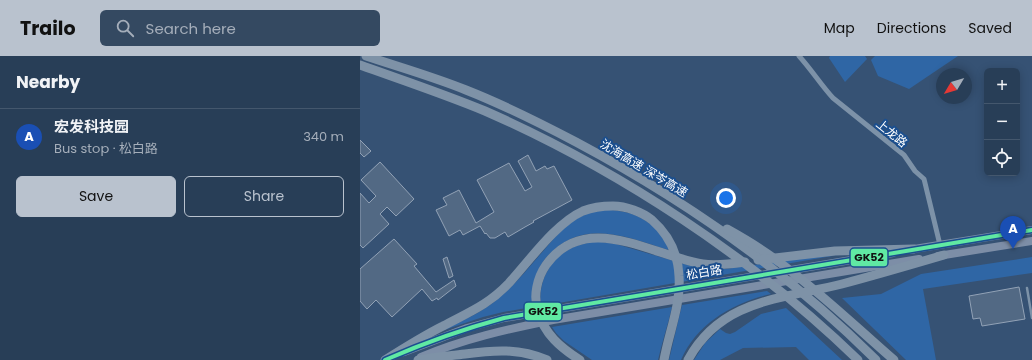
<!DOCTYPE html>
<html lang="en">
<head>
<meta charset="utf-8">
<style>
  :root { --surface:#283e57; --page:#344961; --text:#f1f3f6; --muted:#a5aeba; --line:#44576d; --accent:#b9c2ce }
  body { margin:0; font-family:Poppins,"Noto Sans SC",sans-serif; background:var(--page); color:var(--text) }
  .controls { position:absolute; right:12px; top:12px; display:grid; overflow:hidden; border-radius:6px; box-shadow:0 2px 10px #0003 }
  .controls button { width:36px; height:36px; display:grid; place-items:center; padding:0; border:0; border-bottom:1px solid var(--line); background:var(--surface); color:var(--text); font:20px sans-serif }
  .compass { position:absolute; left:576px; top:12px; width:36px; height:36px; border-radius:50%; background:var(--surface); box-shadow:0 2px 10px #0003; rotate:232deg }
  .you { position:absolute; left:366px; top:142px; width:14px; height:14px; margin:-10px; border:3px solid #fff; border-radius:50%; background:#1a73e8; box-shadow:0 0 0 6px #1a73e833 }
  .badge { display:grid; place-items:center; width:26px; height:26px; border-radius:50%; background:var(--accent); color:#fff; font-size:13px; font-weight:700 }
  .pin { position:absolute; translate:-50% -33px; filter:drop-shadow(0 1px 2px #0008) }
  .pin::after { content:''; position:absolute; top:21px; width:14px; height:12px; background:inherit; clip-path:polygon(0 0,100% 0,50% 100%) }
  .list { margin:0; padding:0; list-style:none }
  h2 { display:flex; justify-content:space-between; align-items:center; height:52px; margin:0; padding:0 16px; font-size:17px }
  h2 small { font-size:13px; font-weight:400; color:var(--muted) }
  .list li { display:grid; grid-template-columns:26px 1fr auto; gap:12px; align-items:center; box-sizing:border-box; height:56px; padding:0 16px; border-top:1px solid var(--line) }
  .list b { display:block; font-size:15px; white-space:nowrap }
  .list p { margin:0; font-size:13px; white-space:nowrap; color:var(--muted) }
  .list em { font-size:13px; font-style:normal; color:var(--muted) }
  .actions { display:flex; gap:8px; padding:12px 16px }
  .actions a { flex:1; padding:9px 0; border:1px solid var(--accent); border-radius:6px; text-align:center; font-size:14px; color:var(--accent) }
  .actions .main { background:var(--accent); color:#111 }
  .icon { flex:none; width:22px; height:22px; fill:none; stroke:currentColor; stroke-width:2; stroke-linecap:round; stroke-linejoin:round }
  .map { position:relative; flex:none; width:672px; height:304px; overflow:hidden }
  header { display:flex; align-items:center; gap:24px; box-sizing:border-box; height:56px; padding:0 20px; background:var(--accent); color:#111 }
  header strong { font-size:19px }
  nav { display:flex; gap:22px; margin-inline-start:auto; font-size:14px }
  .search { width:280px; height:36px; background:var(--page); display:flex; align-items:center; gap:10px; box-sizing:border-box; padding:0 14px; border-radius:6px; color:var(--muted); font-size:15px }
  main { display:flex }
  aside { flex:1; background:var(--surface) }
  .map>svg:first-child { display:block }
  .green { fill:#2f66a5 }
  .building { fill:#526984; stroke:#92a2b6 }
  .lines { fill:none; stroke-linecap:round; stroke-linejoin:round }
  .lane { stroke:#7d92a8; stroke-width:2.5 }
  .street { stroke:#7d92a8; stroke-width:5 }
  .primary { stroke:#7d8ea7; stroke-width:8 }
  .highway { stroke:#7e92a7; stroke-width:9 }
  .bus-1-casing { stroke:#1b4f8f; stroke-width:7 }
  .bus-1 { stroke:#60e9a3; stroke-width:4 }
  .labels { text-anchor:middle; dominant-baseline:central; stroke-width:4; stroke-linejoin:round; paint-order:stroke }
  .street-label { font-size:12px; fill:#fff; stroke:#1b4f8f }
  .line-badge { stroke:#1b4f8f; stroke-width:1.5 }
  .pale-badge-label { font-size:11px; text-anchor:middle; font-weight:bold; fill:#111 }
</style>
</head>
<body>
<header>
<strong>Trailo</strong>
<div class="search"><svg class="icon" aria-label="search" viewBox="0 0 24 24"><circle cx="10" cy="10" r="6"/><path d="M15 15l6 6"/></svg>Search here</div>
<nav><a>Map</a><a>Directions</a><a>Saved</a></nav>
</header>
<main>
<aside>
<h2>Nearby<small></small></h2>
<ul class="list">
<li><span class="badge" style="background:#1a4fb4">A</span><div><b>宏发科技园</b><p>Bus stop · 松白路</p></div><em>340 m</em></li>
</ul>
<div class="actions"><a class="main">Save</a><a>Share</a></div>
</aside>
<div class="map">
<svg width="672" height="304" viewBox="0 0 672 304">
  <rect width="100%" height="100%" fill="#365274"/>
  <!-- green -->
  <g class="green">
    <path d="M470 0H505L507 3 485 26 469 2Z"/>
    <path d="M515 0H598L549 33 518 20 511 4Z"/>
    <path d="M245 154C267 154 289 161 302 181 305 185 307 190 309 194 272 183 229 163 195 193 190 197 184 203 181 209 179 213 179 217 178 221 176 229 174 237 172 245V251L143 256 123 261 81 275C101 265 122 257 139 242 156 228 170 210 185 193 196 180 208 166 224 159 231 156 238 155 245 154Z"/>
    <path d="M235 185 256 188 331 210 354 213H366L429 204 478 199 181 250C177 225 192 200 214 191 221 188 228 187 235 185Z"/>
    <path d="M672 201V217L563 233 576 304H546L482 242 521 238 561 218Z"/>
    <path d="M407 235 411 238C374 246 336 268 321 304H309L322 249Z"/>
    <path d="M312 251C308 269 302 286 298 304H232L204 285 196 277 192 271Z"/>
    <path d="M426 252 482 304H449L436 291 383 292 360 304H334L345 287 360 273 366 277 370 278 375 276 401 258Z"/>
  </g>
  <!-- building -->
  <g class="building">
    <path d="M0 84 11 95 4 101 0 97Z"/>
    <path d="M168 99 176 115 185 110 187 113 194 110 212 144 173 165 174 166 165 171 148 181 145 176 135 182H130L126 177 125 178 120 170 103 179 100 174 89 180 76 154 87 149 83 142 99 134 116 167 134 156 117 124 149 107 165 135 172 131 158 105Z"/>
    <path d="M20 106 54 143 36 160 27 151 20 158 29 168 3 192 0 189V137L9 147 16 140 1 124Z"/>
    <path d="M34 183 57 208 54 210 76 236 94 224 96 230 78 244 77 242 72 245 62 233 32 261 16 244 7 253 0 245V213Z"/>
    <path d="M87 201 93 220 89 222 83 203Z"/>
    <path d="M659 231 665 263 622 270 620 262 613 263 609 240Z"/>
  </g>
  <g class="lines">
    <!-- lane -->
    <path class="lane" d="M667 232 672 262"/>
    <!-- street -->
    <path class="street" d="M439 0C451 13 461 29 473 42L544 99 555 115 564 123 565 127 580 189"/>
    <!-- primary -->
    <g class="primary">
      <path d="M548 194 672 174"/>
      <path d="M578 200 672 185"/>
      <path d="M44 296 107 272 144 262 533 197"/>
      <path d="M61 301C103 283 148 273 193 264L559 203"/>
    </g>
    <!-- highway -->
    <g class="highway">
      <path d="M6 0C39 11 74 21 106 34 144 49 180 67 216 86 325 144 428 216 516 304"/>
      <path d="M0 9C42 24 84 38 125 55 259 114 393 202 498 304"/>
      <path d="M367 173C385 183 403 194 419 206 460 236 496 271 534 304"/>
      <path d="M398 204 475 195 554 193"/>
      <path d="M25 304C44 292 63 280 83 270 109 256 128 249 149 227 170 204 196 167 223 155 233 151 243 150 253 150 266 150 282 156 292 164 309 179 318 198 319 220 321 249 309 276 304 304"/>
      <path d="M58 304C74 301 89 300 105 298 134 294 159 292 187 304"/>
      <path d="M220 304C201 292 184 278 178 255 173 240 177 222 186 209 226 153 292 200 343 208 357 210 371 208 385 206"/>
      <path d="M328 304C361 243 422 243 482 228 516 219 550 209 584 199"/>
    </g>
    <defs>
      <path id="bus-1" d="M25 304C64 287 103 273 144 262L672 174"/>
    </defs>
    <!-- bus-1 casing -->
    <use href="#bus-1" class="bus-1-casing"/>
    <!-- bus-1 -->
    <use href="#bus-1" class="bus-1"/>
  </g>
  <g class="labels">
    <!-- street labels -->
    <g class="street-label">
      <text transform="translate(532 77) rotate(39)">上龙路</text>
      <text transform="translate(284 112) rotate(31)">沈海高速 深岑高速</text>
      <text transform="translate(344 216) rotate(-10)">松白路</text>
    </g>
  </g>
  <g class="line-badge">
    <rect x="490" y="192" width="38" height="19" rx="4" fill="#60e9a3"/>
    <rect x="164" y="246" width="38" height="19" rx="4" fill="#60e9a3"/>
  </g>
  <g class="pale-badge-label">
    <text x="509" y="205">GK52</text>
    <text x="183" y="259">GK52</text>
  </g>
</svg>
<div class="controls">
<button>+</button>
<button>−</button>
<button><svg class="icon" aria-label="locate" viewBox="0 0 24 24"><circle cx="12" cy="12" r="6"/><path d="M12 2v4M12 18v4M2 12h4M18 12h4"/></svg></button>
</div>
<svg class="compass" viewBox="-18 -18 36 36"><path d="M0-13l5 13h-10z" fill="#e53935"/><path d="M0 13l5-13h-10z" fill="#a5aeba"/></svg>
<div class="you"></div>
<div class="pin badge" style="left:653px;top:193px;background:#1a4fb4">A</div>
</div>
</main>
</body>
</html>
